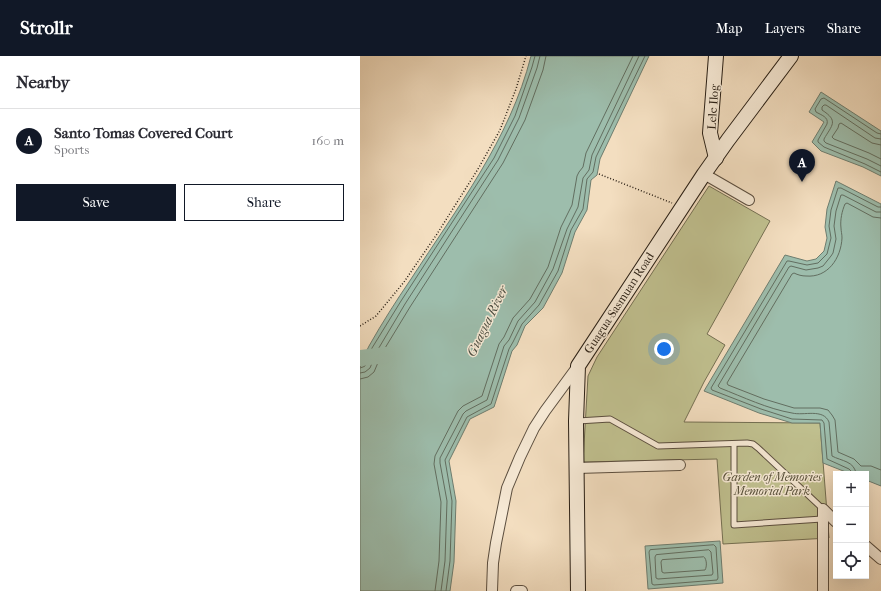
<!DOCTYPE html>
<html lang="en">
<head>
<meta charset="utf-8">
<style>
  :root { --surface:#fff; --page:#f2f2f3; --text:#2b2b33; --muted:#7c7c81; --line:#e1e1e2; --accent:#111827 }
  body { margin:0; font-family:"IM FELL French Canon",serif; background:var(--page); color:var(--text) }
  .controls { position:absolute; right:12px; bottom:12px; display:grid; overflow:hidden; border-radius:0px; box-shadow:0 4px 16px #0002 }
  .controls button { width:36px; height:36px; display:grid; place-items:center; padding:0; border:0; border-bottom:1px solid var(--line); background:var(--surface); color:var(--text); font:20px sans-serif }
  .you { position:absolute; left:304px; top:293px; width:14px; height:14px; margin:-10px; border:3px solid #fff; border-radius:50%; background:#1a73e8; box-shadow:0 0 0 6px #1a73e833 }
  .badge { display:grid; place-items:center; width:26px; height:26px; border-radius:50%; background:var(--accent); color:#fff; font-size:13px; font-weight:700 }
  .pin { position:absolute; translate:-50% -33px; filter:drop-shadow(0 1px 2px #0008) }
  .pin::after { content:''; position:absolute; top:21px; width:14px; height:12px; background:inherit; clip-path:polygon(0 0,100% 0,50% 100%) }
  .list { margin:0; padding:0; list-style:none }
  h2 { display:flex; justify-content:space-between; align-items:center; height:52px; margin:0; padding:0 16px; font-size:17px }
  h2 small { font-size:13px; font-weight:400; color:var(--muted) }
  .list li { display:grid; grid-template-columns:26px 1fr auto; gap:12px; align-items:center; box-sizing:border-box; height:64px; padding:0 16px; border-top:1px solid var(--line) }
  .list b { display:block; font-size:15px; white-space:nowrap }
  .list p { margin:0; font-size:13px; white-space:nowrap; color:var(--muted) }
  .list em { font-size:13px; font-style:normal; color:var(--muted) }
  .actions { display:flex; gap:8px; padding:12px 16px }
  .actions a { flex:1; padding:9px 0; border:1px solid var(--accent); border-radius:0px; text-align:center; font-size:14px; color:var(--accent) }
  .actions .main { background:var(--accent); color:#fff }
  .icon { flex:none; width:22px; height:22px; fill:none; stroke:currentColor; stroke-width:2; stroke-linecap:round; stroke-linejoin:round }
  .map { position:relative; flex:none; width:521px; height:535px; overflow:hidden }
  header { display:flex; align-items:center; gap:24px; box-sizing:border-box; height:56px; padding:0 20px; background:var(--accent); color:#fff }
  header strong { font-size:19px }
  nav { display:flex; gap:22px; margin-inline-start:auto; font-size:14px }
  main { display:flex }
  aside { flex:1; background:var(--surface) }
  .map>svg:first-child { display:block }
  .green { fill:#c0c08f; stroke:#746f52 }
  .water { fill:#9dbdac; stroke:#6e7d6f }
  .lines { fill:none; stroke-linecap:round; stroke-linejoin:round }
  .shore { stroke:#626e60; stroke-width:1 }
  .river { stroke:#9dbdac; stroke-width:16 }
  .lane-casing { stroke:#5b4e3f; stroke-width:7 }
  .street-casing { stroke:#5b4e3f; stroke-width:12 }
  .secondary-casing { stroke:#281e14; stroke-width:16 }
  .path { stroke:#281e14; stroke-width:1.5; stroke-dasharray:1 2; stroke-linecap:butt }
  .lane { stroke:#f7ead6; stroke-width:5 }
  .street { stroke:#f7ead6; stroke-width:10 }
  .secondary { stroke:#f7ead6; stroke-width:14 }
  .labels { text-anchor:middle; dominant-baseline:central; stroke-width:3; stroke-linejoin:round; paint-order:stroke }
  .street-label { font-size:12px; fill:#281e14; stroke:#f7ead6 }
  .park-label { font-size:12px; font-style:italic; fill:#564f39; stroke:#f7ead6 }
  .water-label { font-size:13px; font-style:italic; fill:#4b4e42; stroke:#f7ead6 }
</style>
</head>
<body>
<header>
<strong>Strollr</strong>
<nav><a>Map</a><a>Layers</a><a>Share</a></nav>
</header>
<main>
<aside>
<h2>Nearby<small></small></h2>
<ul class="list">
<li><span class="badge">A</span><div><b>Santo Tomas Covered Court</b><p>Sports</p></div><em>160 m</em></li>
</ul>
<div class="actions"><a class="main">Save</a><a>Share</a></div>
</aside>
<div class="map">
<svg width="521" height="535" viewBox="0 0 521 535">
  <rect width="100%" height="100%" fill="#f3dec0"/>
  <filter id="stains"><feTurbulence type="fractalNoise" baseFrequency=".005" numOctaves="4"/><feColorMatrix values="0 0 0 0 .2 0 0 0 0 .09 0 0 0 0 .02 0 0 0 .5 -.17"/></filter>
  <radialGradient id="worn" r=".72"><stop offset=".6" stop-color="#630" stop-opacity="0"/><stop offset="1" stop-color="#630" stop-opacity=".3"/></radialGradient>
  <!-- green -->
  <path class="green" d="M349 130 410 165 347 278 365 289 344 326 324 366 460 367 469 482 363 488 357 403 223 406 228 320 237 301Z"/>
  <!-- water -->
  <g class="water">
    <path d="M171 0H289L240 103 237 119 231 124 227 154 215 176 202 217 183 252 165 270 157 289 152 295 134 351 110 363 89 405 96 445 94 506 90 535H0V312C3 305 5 297 9 290 22 267 36 245 51 223 97 152 150 83 171 0Z"/>
    <path d="M461 36 521 75V120L503 111 461 95 452 86 464 66 449 56Z"/>
    <path d="M476 125 521 148V430L506 424V418H491L463 407 460 367H432L399 357 344 335 425 199 447 205 456 203 464 195 467 182 465 171 467 153Z"/>
    <path d="M360 485 363 527 288 533 285 490Z"/>
  </g>
  <g class="lines">
    <!-- shore -->
    <g class="shore">
      <path d="M521 78 517 77 464 42 461 43 455 53 456 56C461 59 469 61 467 68L458 84V86L464 91 505 108 521 116"/>
      <path d="M521 83 515 82 466 49H464L462 51V54C479 65 472 69 464 83V85L466 87 507 103 521 110"/>
      <path d="M521 89 512 87 481 67 479 68 478 72 472 81 474 83 509 97 521 103"/>
      <path d="M521 162 513 161 487 147 485 148C482 155 480 164 481 172 481 175 482 178 482 182 481 202 468 222 446 220 442 220 438 219 434 217L432 218 367 327 368 329 404 343 434 352H460L468 354 472 359 475 364 478 396 494 403 501 410H511L521 414"/>
      <path d="M0 312 3 311 5 310 12 292 41 245 134 102 155 60 172 11 175 0"/>
      <path d="M0 317 5 316 10 312 17 295 45 248 138 104 159 62 177 12 180 0"/>
      <path d="M0 323 8 321 14 316 22 297 50 251 143 107 165 64 183 14 186 0"/>
      <path d="M491 418V415L489 413 467 403 464 367 462 364 432 363 401 353 352 334 351 332 427 205H429L447 209 458 207 467 198 471 182 469 170 471 154 478 132H481L518 151H521"/>
      <path d="M496 418C495 405 481 405 472 400L469 366C463 352 444 360 432 357 408 353 383 341 360 332L358 330 429 211 431 210 446 214 458 212 463 210 471 200 473 197 476 183 474 170 476 155 481 139H483L516 156H521"/>
      <path d="M354 489 356 491 358 522 357 524 294 529 292 528 289 496 290 494Z"/>
      <path d="M349 494 351 496 353 517 352 519 298 523 296 522 295 501 296 499Z"/>
      <path d="M344 501C347 503 347 511 345 514L304 517 302 516 301 506 302 504Z"/>
      <path d="M75 535 79 505 81 446 74 408 75 400 98 355 103 350 122 340 139 288 144 281 153 262 170 243 188 211 201 171 212 149 217 120 219 116 223 111 226 97 273 0"/>
      <path d="M81 535 85 505 87 445 80 407V402L103 358 106 355 127 344 144 290 149 284 158 265 175 246 193 213 207 173 218 151 223 122 229 114 232 99 279 0"/>
      <path d="M86 535 90 505 92 445 85 404 107 361 131 348 149 293 153 286 162 268 179 249 198 215 211 174 223 153 227 123 233 116 236 101 285 0"/>
    </g>
    <!-- river -->
    <path class="river" d="M0 302 26 299"/>
    <defs>
      <g id="lane">
        <path d="M218 365 250 363 298 390 387 387 393 388 398 392 463 453"/>
        <path d="M374 388V469L462 463"/>
      </g>
      <g id="street">
        <path d="M344 118 389 144"/>
        <path d="M217 412 320 409"/>
        <path d="M506 490 521 503"/>
        <path d="M132 535 133 507 136 487 147 432 160 401 174 372 185 355 218 310"/>
        <path d="M156 535H162"/>
        <path d="M463 535V453L476 466"/>
      </g>
      <g id="secondary">
        <path d="M356 102 350 77 356 0"/>
        <path d="M218 535 216 365 218 310 344 118 368 84 431 0"/>
      </g>
    </defs>
    <!-- lane casing -->
    <use href="#lane" class="lane-casing"/>
    <!-- street casing -->
    <use href="#street" class="street-casing"/>
    <!-- secondary casing -->
    <use href="#secondary" class="secondary-casing"/>
    <!-- path -->
    <g class="path">
      <path d="M239 118 312 147"/>
      <path d="M0 270 16 260 44 226 77 178 118 113 140 74 156 33 166 0"/>
    </g>
    <!-- lane -->
    <use href="#lane" class="lane"/>
    <!-- street -->
    <use href="#street" class="street"/>
    <!-- secondary -->
    <use href="#secondary" class="secondary"/>
  </g>
  <g class="labels">
    <!-- street labels -->
    <g class="street-label">
      <text transform="translate(353 51) rotate(-86)">Lele Ilog</text>
      <text transform="translate(259 247) rotate(-57)">Guagua-Sasmuan Road</text>
    </g>
    <!-- park labels -->
    <g class="park-label">
      <text x="412" y="421">Garden of Memories<tspan x="412" dy="14">Memorial Park</tspan></text>
    </g>
    <!-- water labels -->
    <g class="water-label">
      <text transform="translate(127 265) rotate(-64)">Guagua River</text>
    </g>
  </g>
  <rect width="100%" height="100%" filter="url(#stains)"/>
  <rect width="100%" height="100%" fill="url(#worn)"/>
</svg>
<div class="controls">
<button>+</button>
<button>−</button>
<button><svg class="icon" aria-label="locate" viewBox="0 0 24 24"><circle cx="12" cy="12" r="6"/><path d="M12 2v4M12 18v4M2 12h4M18 12h4"/></svg></button>
</div>
<div class="you"></div>
<div class="pin badge" style="left:442px;top:126px">A</div>
</div>
</main>
</body>
</html>
